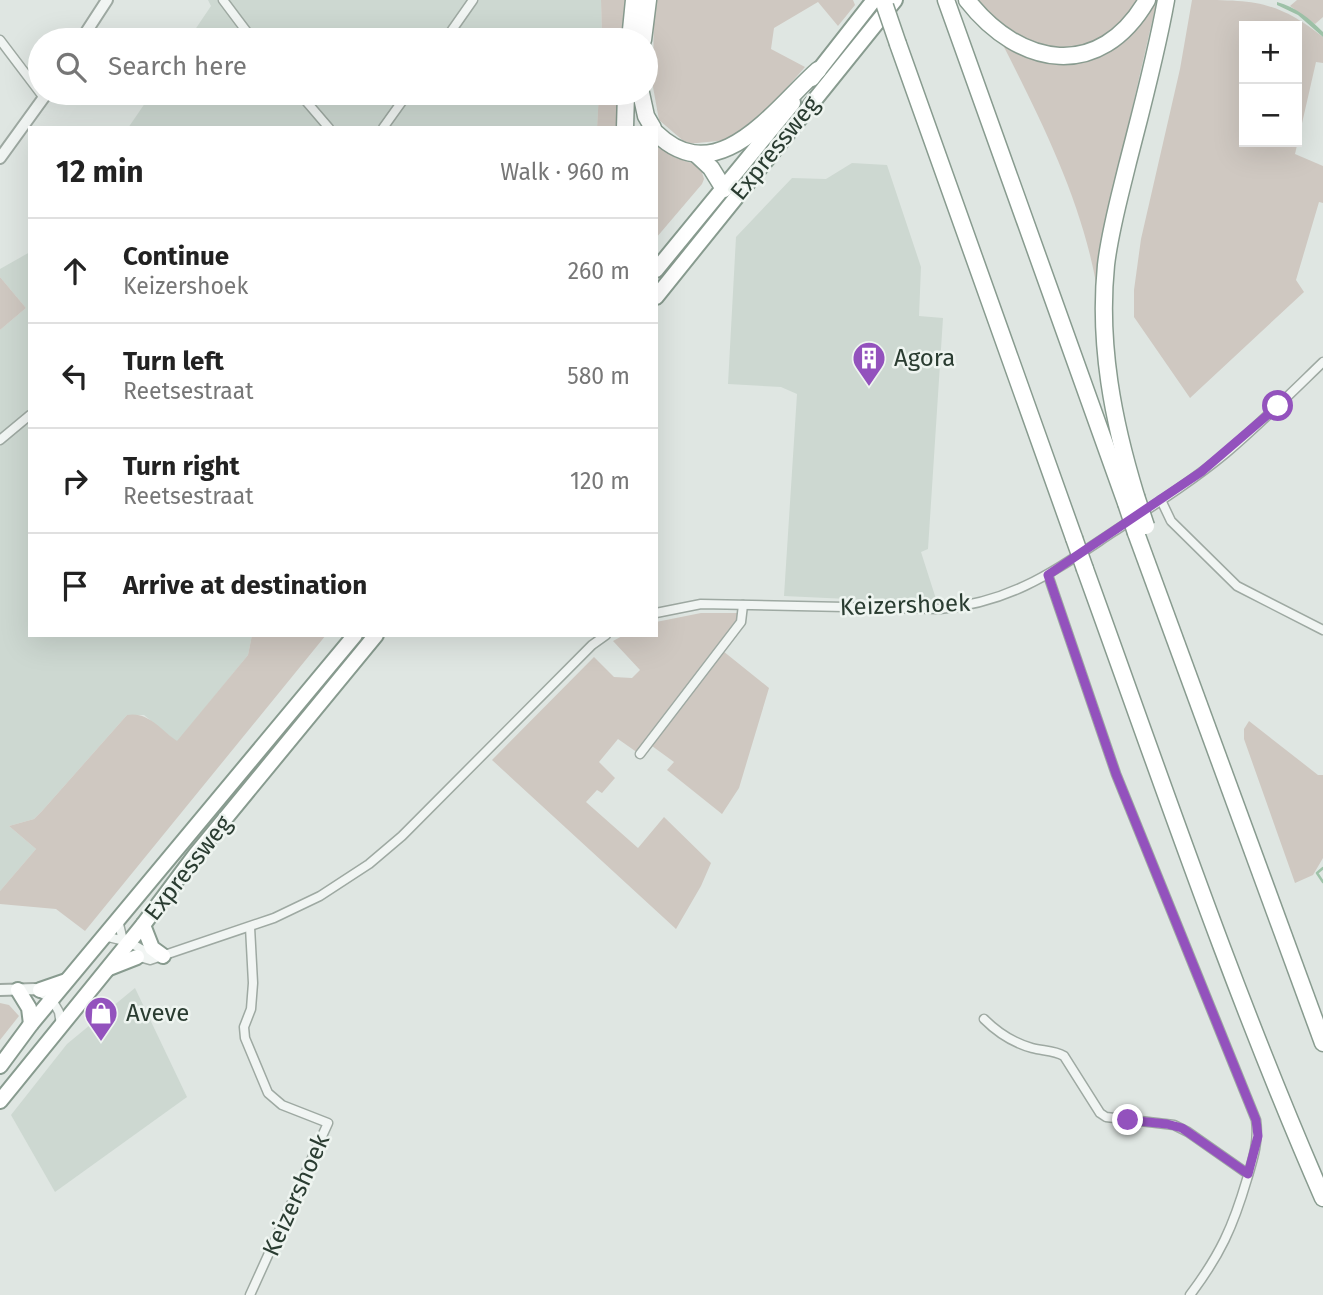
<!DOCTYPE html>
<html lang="en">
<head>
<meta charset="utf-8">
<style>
  :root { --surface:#fff; --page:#f6f6f6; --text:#222; --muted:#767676; --line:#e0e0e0 }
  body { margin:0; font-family:"Fira Sans",sans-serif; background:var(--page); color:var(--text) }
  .controls { position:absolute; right:21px; top:21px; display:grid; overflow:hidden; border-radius:0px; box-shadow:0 7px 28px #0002 }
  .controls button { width:63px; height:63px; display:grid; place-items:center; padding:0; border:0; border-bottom:2px solid var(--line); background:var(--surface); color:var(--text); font:35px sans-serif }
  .stop { position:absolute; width:21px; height:21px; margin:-16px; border:5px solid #9352bd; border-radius:50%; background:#fff }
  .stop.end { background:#9352bd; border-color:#fff; box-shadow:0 2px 7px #0008 }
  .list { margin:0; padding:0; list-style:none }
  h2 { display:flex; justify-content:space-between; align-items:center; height:91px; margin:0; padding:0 28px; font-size:30px }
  h2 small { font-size:23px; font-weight:400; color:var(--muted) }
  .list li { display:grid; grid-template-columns:46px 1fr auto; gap:21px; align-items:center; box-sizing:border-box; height:105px; padding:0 28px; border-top:2px solid var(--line) }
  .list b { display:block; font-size:26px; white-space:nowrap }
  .list p { margin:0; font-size:23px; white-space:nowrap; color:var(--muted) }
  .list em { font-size:23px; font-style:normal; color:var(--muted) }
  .icon { flex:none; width:38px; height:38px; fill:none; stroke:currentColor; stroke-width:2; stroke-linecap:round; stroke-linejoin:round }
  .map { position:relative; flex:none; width:1323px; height:1295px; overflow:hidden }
  .search { position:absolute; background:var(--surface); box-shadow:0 7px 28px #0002; left:28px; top:28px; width:630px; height:77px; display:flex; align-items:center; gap:18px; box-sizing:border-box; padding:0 24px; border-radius:38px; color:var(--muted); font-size:26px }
  .panel { position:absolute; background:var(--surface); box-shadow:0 7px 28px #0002; left:28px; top:126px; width:630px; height:511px; border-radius:0px }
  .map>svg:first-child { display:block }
  .built { fill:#cdd8d1 }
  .green { fill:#cfc8c1; fill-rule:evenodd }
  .water { fill:#9ec2a8 }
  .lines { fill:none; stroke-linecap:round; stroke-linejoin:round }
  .stream { stroke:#9ec2a8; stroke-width:2.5 }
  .minor-casing { stroke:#9ea9a2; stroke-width:11 }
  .tertiary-casing { stroke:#9ea9a2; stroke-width:14 }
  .trunk-casing { stroke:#889b8f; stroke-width:18 }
  .motorway-casing { stroke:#889b8f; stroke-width:19 }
  .minor { stroke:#f1f5f3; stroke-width:8 }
  .tertiary { stroke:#f1f5f3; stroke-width:10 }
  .trunk { stroke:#fff; stroke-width:14 }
  .motorway { stroke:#fff; stroke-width:16 }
  .motorway-bridge-casing { stroke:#889b8f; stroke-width:19; stroke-linecap:butt }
  .motorway-bridge { stroke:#fff; stroke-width:16 }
  .route { stroke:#9352bd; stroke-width:9 }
  .labels { text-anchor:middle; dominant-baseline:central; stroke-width:5; stroke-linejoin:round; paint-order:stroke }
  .street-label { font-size:24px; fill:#2a3c31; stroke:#eef4f0 }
  .poi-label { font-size:24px; fill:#2a3c31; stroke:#eef4f0; text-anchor:start }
</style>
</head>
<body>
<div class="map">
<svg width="1323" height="1295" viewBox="0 0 1323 1295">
  <rect width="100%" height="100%" fill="#dfe6e2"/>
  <!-- built -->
  <g class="built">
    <path d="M208 0H601L602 40H188L211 6Z"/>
    <path d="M152 93H599L597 128H128Z"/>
    <path d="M852 163 887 165 921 267 919 316 943 318 928 549 921 552 936 599 912 602 784 596 797 394 781 387 728 384 736 237 792 178 826 179Z"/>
    <path d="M30 252V635H252L248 655 177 742 144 715H127L42 811 34 819 9 826 36 849 0 891V330L26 308 0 277V269Z"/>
    <path d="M135 988 187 1097 55 1192 11 1115 67 1044Z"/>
  </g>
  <!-- green -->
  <g class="green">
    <path d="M601 0H627L622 40H602Z"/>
    <path d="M654 0H853L855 5 838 26 818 2 774 28 771 49 805 67 771 106 728 140 687 144 659 120 653 87Z"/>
    <path d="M975 0H1138C1107 49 1058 63 1007 30 995 23 985 10 975 0Z"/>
    <path d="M1151 0H1157L1115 183 1097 288C1082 202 1043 124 1004 47 1015 47 1027 57 1039 60 1050 63 1061 62 1072 61 1116 56 1131 37 1151 0Z"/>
    <path d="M1192 0C1254 0 1276 0 1323 37V63L1316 62 1295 154 1323 166V203L1319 202 1296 280 1304 292 1190 398 1134 317V290L1141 239 1180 69ZM1244 26H1297V142H1244Z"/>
    <path d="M1297 0H1323V17L1315 24 1290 6Z"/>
    <path d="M599 93H619L618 128H597Z"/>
    <path d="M656 145 674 157 700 166 704 179 702 184 656 238Z"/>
    <path d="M0 277 26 308 0 330Z"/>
    <path d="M701 613H739L730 634 638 753 618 739 599 762 615 778 602 793 597 790 586 802 638 848 664 817 711 863 701 886 676 929 492 760 594 657 614 677 632 678 640 670 613 641 624 635H656V622Z"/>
    <path d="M252 635H326L85 931 56 909 0 904V891L36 849 9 826 34 819 42 811 127 715C148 711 161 730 177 741L248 655Z"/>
    <path d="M723 651 769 688 739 788 722 814 667 770 674 762 652 746Z"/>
    <path d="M1249 721 1318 775H1323V858L1313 875 1295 883 1244 739V729Z"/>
    <path d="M0 1003 9 1005 19 1016 0 1040Z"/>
  </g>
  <!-- water -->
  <path class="water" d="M1277 2C1296 7 1310 19 1323 32V37L1298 15 1277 5Z"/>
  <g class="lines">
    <!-- stream -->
    <path class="stream" d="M1323 868 1317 873 1323 882"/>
    <defs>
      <g id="minor">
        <path d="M223 0 253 40"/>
        <path d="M0 40 44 98"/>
        <path d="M445 40 473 0"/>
        <path d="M299 93 329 128"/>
        <path d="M383 128 408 93"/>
        <path d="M0 440 30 415"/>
        <path d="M1161 500 1171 521 1237 586 1323 630"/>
        <path d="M1048 575 1116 774 1256 1120C1259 1141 1253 1159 1247 1179 1233 1227 1220 1255 1190 1295"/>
        <path d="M656 613 701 604 940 609C1013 602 1054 571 1113 532 1151 507 1191 482 1226 453 1260 424 1291 393 1323 362"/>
        <path d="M640 754 741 622 743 605"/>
        <path d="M118 920 125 949"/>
        <path d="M250 927 253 983 251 1009 244 1027 245 1038 268 1093 282 1105 328 1123 250 1295"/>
        <path d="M104 936 129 942 148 953 156 955"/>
        <path d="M136 956 150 960 274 918 320 896 369 864 402 836 592 645 606 635"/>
        <path d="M52 1000 59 1012 61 1025"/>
        <path d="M984 1019C997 1032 1014 1043 1032 1048 1043 1051 1054 1050 1064 1056L1100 1113 1106 1117 1174 1125 1188 1132 1248 1174"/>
      </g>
      <g id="tertiary">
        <path d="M81 40 107 0"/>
        <path d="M0 158 47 93"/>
        <path d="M0 990 35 989 45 994"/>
      </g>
      <g id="trunk">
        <path d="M812 79 874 0"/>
        <path d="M656 270 793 103"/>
        <path d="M656 297 895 0"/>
        <path d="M143 925 152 948 163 956"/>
        <path d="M109 968 137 957"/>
        <path d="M18 990 29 1008 31 1024"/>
        <path d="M40 990 66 981"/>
        <path d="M0 1066 31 1024 355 635"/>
        <path d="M0 1101 143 925 196 854 376 635"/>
      </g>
      <g id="motorway">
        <path d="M946 0 1126 503"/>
        <path d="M967 0C1020 68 1100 81 1147 0"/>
        <path d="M630 40 634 0"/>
        <path d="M643 40 648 0"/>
        <path d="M898 44 1074 538"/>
        <path d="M641 93 646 116 653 128"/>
        <path d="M625 128 626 93"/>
        <path d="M656 133C718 193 775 108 818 70"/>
        <path d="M696 154 711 168 724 189"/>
        <path d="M1136 496C1113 421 1098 344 1106 265 1110 231 1119 199 1127 166 1141 111 1156 56 1166 0"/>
        <path d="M1136 533 1323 1043"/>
        <path d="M1085 569C1161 779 1233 992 1323 1198"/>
      </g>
    </defs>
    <!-- minor casing -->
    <use href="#minor" class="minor-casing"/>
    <!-- tertiary casing -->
    <use href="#tertiary" class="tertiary-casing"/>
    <!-- trunk casing -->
    <use href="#trunk" class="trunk-casing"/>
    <!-- motorway casing -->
    <use href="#motorway" class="motorway-casing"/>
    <!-- minor -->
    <use href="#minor" class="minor"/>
    <!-- tertiary -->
    <use href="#tertiary" class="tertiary"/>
    <!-- trunk -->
    <use href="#trunk" class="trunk"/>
    <!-- motorway -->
    <use href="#motorway" class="motorway"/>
    <defs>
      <g id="motorway-bridge">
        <path d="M885 6 898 44"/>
        <path d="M1136 496 1146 526"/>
        <path d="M1126 503 1136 533"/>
        <path d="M1074 538 1085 569"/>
      </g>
    </defs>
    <!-- motorway-bridge casing -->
    <use href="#motorway-bridge" class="motorway-bridge-casing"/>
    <!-- motorway-bridge -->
    <use href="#motorway-bridge" class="motorway-bridge"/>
  </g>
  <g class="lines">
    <!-- route -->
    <path class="route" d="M1128 1120 1167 1124 1182 1128 1248 1174 1258 1136 1256 1120 1116 774 1048 575 1201 472 1278 406"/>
  </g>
  <!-- icons -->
  <defs>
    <symbol id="building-pin" viewBox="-11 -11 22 30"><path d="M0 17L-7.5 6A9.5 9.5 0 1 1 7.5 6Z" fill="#9352bd" stroke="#eef4f0"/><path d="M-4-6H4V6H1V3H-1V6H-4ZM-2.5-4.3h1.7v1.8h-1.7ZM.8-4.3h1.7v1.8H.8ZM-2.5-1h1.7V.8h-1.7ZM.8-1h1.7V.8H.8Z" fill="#fff"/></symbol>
    <symbol id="shop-pin" viewBox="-11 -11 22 30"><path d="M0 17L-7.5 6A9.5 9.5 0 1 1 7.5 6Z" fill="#9352bd" stroke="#eef4f0"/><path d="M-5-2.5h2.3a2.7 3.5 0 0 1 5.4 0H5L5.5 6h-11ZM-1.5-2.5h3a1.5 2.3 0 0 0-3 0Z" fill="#fff"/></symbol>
  </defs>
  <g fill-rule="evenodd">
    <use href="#building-pin" x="850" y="339" width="38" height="52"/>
    <use href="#shop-pin" x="82" y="994" width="38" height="52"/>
  </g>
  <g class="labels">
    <!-- street labels -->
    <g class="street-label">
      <text transform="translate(775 148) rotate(-51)">Expressweg</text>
      <text transform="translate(905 605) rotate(-2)">Keizershoek</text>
      <text transform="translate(188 868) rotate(-52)">Expressweg</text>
      <text transform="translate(296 1195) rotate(-66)">Keizershoek</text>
    </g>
    <!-- poi labels -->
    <g class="poi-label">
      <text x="894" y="358">Agora</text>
      <text x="126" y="1013">Aveve</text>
    </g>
  </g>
</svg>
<div class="controls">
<button>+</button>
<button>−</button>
</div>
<div class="stop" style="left:1278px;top:406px"></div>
<div class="stop end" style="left:1128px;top:1120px"></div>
<div class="search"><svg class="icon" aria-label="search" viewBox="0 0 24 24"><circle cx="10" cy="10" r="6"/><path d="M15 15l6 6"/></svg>Search here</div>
<section class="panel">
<h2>12 min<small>Walk · 960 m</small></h2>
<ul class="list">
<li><svg class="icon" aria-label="ahead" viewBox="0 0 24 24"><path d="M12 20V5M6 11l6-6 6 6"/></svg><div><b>Continue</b><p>Keizershoek</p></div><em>260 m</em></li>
<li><svg class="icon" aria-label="left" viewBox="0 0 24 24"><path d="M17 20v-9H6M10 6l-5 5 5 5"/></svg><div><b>Turn left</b><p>Reetsestraat</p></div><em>580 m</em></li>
<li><svg class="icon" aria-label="right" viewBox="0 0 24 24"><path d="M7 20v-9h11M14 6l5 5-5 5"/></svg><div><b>Turn right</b><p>Reetsestraat</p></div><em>120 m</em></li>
<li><svg class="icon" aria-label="arrive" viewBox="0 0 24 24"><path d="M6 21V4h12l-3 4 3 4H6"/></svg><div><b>Arrive at destination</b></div></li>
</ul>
</section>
</div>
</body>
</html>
